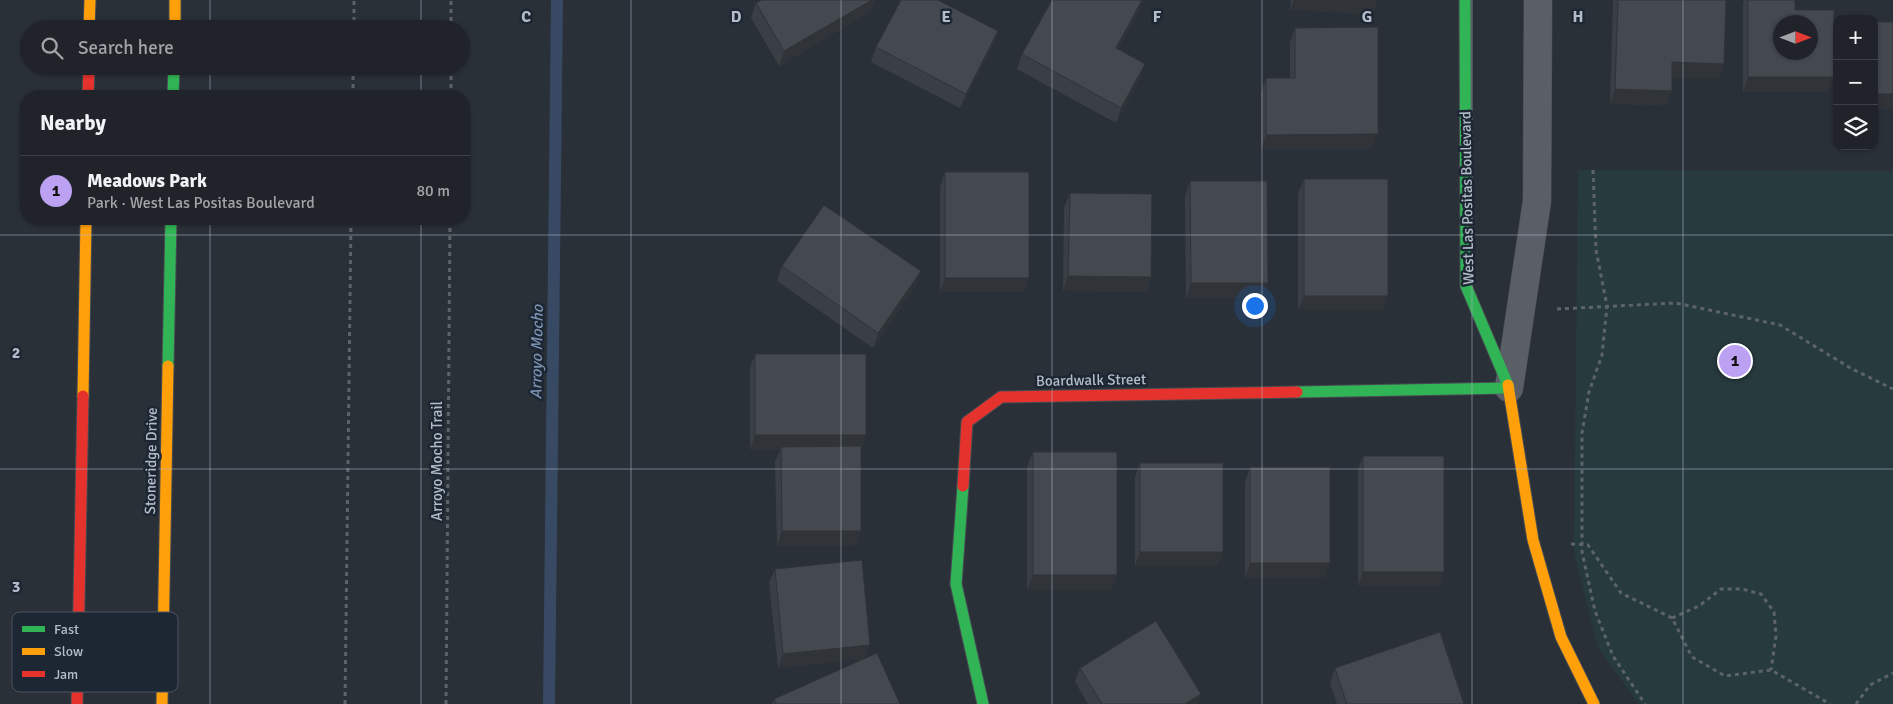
<!DOCTYPE html>
<html lang="en">
<head>
<meta charset="utf-8">
<style>
  :root { --surface:#20242a; --page:#282c32; --text:#f1f3f6; --muted:#a2a4a8; --line:#3d4147; --accent:#bca0f2 }
  body { margin:0; font-family:Signika,sans-serif; background:var(--page); color:var(--text) }
  .controls { position:absolute; right:15px; top:15px; display:grid; overflow:hidden; border-radius:10px; box-shadow:0 1px 4px #0004 }
  .controls button { width:45px; height:45px; display:grid; place-items:center; padding:0; border:0; border-bottom:1px solid var(--line); background:var(--surface); color:var(--text); font:25px sans-serif }
  .compass { position:absolute; left:1773px; top:15px; width:45px; height:45px; border-radius:50%; background:var(--surface); box-shadow:0 1px 4px #0004; rotate:90deg }
  .you { position:absolute; left:1254px; top:305px; width:18px; height:18px; margin:-12px; border:4px solid #fff; border-radius:50%; background:#1a73e8; box-shadow:0 0 0 8px #1a73e833 }
  .badge { display:grid; place-items:center; width:32px; height:32px; border-radius:50%; background:var(--accent); color:#111; font-size:16px; font-weight:700 }
  .pin { position:absolute; translate:-50% -50%; border:2px solid #fff; box-shadow:0 1px 5px #0006 }
  .list { margin:0; padding:0; list-style:none }
  h2 { display:flex; justify-content:space-between; align-items:center; height:65px; margin:0; padding:0 20px; font-size:21px }
  h2 small { font-size:16px; font-weight:400; color:var(--muted) }
  .list li { display:grid; grid-template-columns:32px 1fr auto; gap:15px; align-items:center; box-sizing:border-box; height:70px; padding:0 20px; border-top:1px solid var(--line) }
  .list b { display:block; font-size:19px; white-space:nowrap }
  .list p { margin:0; font-size:16px; white-space:nowrap; color:var(--muted) }
  .list em { font-size:16px; font-style:normal; color:var(--muted) }
  .icon { flex:none; width:28px; height:28px; fill:none; stroke:currentColor; stroke-width:2; stroke-linecap:round; stroke-linejoin:round }
  .map { position:relative; flex:none; width:1893px; height:704px; overflow:hidden }
  .search { position:absolute; background:var(--surface); box-shadow:0 1px 4px #0004; left:20px; top:20px; width:450px; height:55px; display:flex; align-items:center; gap:12px; box-sizing:border-box; padding:0 18px; border-radius:28px; color:var(--muted); font-size:19px }
  .panel { position:absolute; background:var(--surface); box-shadow:0 1px 4px #0004; left:20px; top:90px; width:450px; height:135px; border-radius:20px }
  .map>svg:first-child { display:block }
  .green { fill:#273a3e }
  .lines { fill:none; stroke-linecap:round; stroke-linejoin:round }
  .stream { stroke:#384963; stroke-width:12 }
  .street-casing { stroke:#484c53; stroke-width:29 }
  .fast-casing { stroke:#484c53; stroke-width:13 }
  .slow-casing { stroke:#484c53; stroke-width:13 }
  .jam-casing { stroke:#484c53; stroke-width:13 }
  .path { stroke:#5d636a; stroke-width:3; stroke-dasharray:4 4; stroke-linecap:butt }
  .street { stroke:#5a5e66; stroke-width:28 }
  .fast { stroke:#30b455; stroke-width:11 }
  .slow { stroke:#ff9f0a; stroke-width:11 }
  .jam { stroke:#e5322d; stroke-width:11 }
  .wall { fill:#3a3f45 }
  .shaded-wall { fill:#303338 }
  .building { fill:#444950; stroke:#303338; fill-rule:evenodd }
  .grid { fill:none; stroke:#b4bcc9; stroke-width:1; stroke-opacity:0.55 }
  .labels { text-anchor:middle; dominant-baseline:central; stroke-width:5; stroke-linejoin:round; paint-order:stroke }
  .street-label { font-size:15px; fill:#b4bcc9; stroke:#1d2633 }
  .water-label { font-size:16px; font-style:italic; fill:#7c92b1; stroke:#1d2633 }
  .key { fill:#1d2633; stroke:#4a5360; stroke-width:1 }
  .key-label { font-size:14px; fill:#b4bcc9 }
  .grid-label { font-size:16px; text-anchor:middle; font-weight:bold; fill:#b4bcc9; stroke:#1d2633; stroke-width:5; stroke-linejoin:round; paint-order:stroke }
</style>
</head>
<body>
<div class="map">
<svg width="1893" height="704" viewBox="0 0 1893 704">
  <rect width="100%" height="100%" fill="#2a3038"/>
  <!-- green -->
  <path class="green" d="M1578 170 1893 171V704H1639L1598 648 1574 552Z"/>
  <g class="lines">
    <!-- stream -->
    <path class="stream" d="M549 704 557 0"/>
    <defs>
      <path id="street" d="M1509 388 1537 201 1538 0"/>
      <g id="fast">
        <path d="M1465 0 1466 286 1508 385"/>
        <path d="M173 96 174 66"/>
        <path d="M168 366 171 219"/>
        <path d="M1297 392 1509 388"/>
        <path d="M963 486 956 584 983 704"/>
      </g>
      <g id="slow">
        <path d="M175 0V29"/>
        <path d="M89 29 90 0"/>
        <path d="M1508 385 1533 540 1561 637 1594 704"/>
        <path d="M83 396 86 219"/>
        <path d="M162 704 168 366"/>
      </g>
      <g id="jam">
        <path d="M88 96 89 66"/>
        <path d="M963 486 967 422 1001 397 1297 392"/>
        <path d="M77 704 83 396"/>
      </g>
    </defs>
    <!-- street casing -->
    <use href="#street" class="street-casing"/>
    <!-- fast casing -->
    <use href="#fast" class="fast-casing"/>
    <!-- slow casing -->
    <use href="#slow" class="slow-casing"/>
    <!-- jam casing -->
    <use href="#jam" class="jam-casing"/>
    <!-- path -->
    <g class="path">
      <path d="M354 29V0"/>
      <path d="M451 29V0"/>
      <path d="M353 96V66"/>
      <path d="M451 96V66"/>
      <path d="M1593 170 1596 250 1607 306 1602 355 1589 392 1582 433V552L1595 611 1613 656 1645 704"/>
      <path d="M1557 309 1676 303 1780 325 1852 369 1893 389"/>
      <path d="M1571 544 1588 545 1621 593 1672 618 1692 657 1725 676 1771 670 1830 704"/>
      <path d="M1672 618 1699 606 1721 589H1742L1761 594 1774 612 1776 636 1771 670"/>
      <path d="M345 704 351 219"/>
      <path d="M446 704 450 219"/>
      <path d="M1856 704 1870 685 1893 673"/>
    </g>
    <!-- street -->
    <use href="#street" class="street"/>
    <!-- fast -->
    <use href="#fast" class="fast"/>
    <!-- slow -->
    <use href="#slow" class="slow"/>
    <!-- jam -->
    <use href="#jam" class="jam"/>
  </g>
  <!-- wall -->
  <g class="wall">
    <path d="M762 0H875L870 12 779 66 751 18 756 3Z"/>
    <path d="M1291 0H1377L1372 14 1290 10Z"/>
    <path d="M1613 0H1726L1724 64 1719 79 1672 77V91L1666 105 1610 104Z"/>
    <path d="M1744 0H1795V10L1834 77 1828 92H1743V3Z"/>
    <path d="M1139 11 1118 49 1145 64 1140 78 1116 123 1017 69 1022 54Z"/>
    <path d="M1295 28 1372 149H1261V93L1266 78H1290V42Z"/>
    <path d="M993 45 960 108 871 62 876 47Z"/>
    <path d="M945 172 1029 278 1024 292H940V187Z"/>
    <path d="M1304 179 1388 296 1382 310H1298V194Z"/>
    <path d="M1190 181 1263 297 1186 298 1185 196Z"/>
    <path d="M1070 193 1151 277 1146 292 1063 291 1064 208Z"/>
    <path d="M782 266 921 271 915 286 873 348 777 281Z"/>
    <path d="M755 354 861 450V531L856 545 777 546 775 461 780 450H750V368Z"/>
    <path d="M1033 452 1117 575 1111 590H1027V467Z"/>
    <path d="M1363 456 1444 572 1439 586H1358V470Z"/>
    <path d="M1140 463 1223 552 1217 566H1135V477Z"/>
    <path d="M1250 467 1330 563 1324 578H1245V482Z"/>
    <path d="M775 569 865 658 900 704H772L774 699 862 659 778 668 769 583Z"/>
    <path d="M1080 668 1201 694 1197 704H1088L1075 682Z"/>
    <path d="M1335 668 1464 704H1337L1330 683Z"/>
  </g>
  <!-- shaded-wall -->
  <g class="shaded-wall">
    <path d="M872 0H875L870 12 779 66 784 51Z"/>
    <path d="M1142 0 1139 11 1111 62 1116 48Z"/>
    <path d="M1294 0H1377L1372 14 1290 10Z"/>
    <path d="M998 31 993 45 960 108 966 94Z"/>
    <path d="M1672 62 1724 64 1719 79 1667 77Z"/>
    <path d="M1145 64 1140 78 1116 123 1121 108Z"/>
    <path d="M1748 77H1834L1828 92H1743Z"/>
    <path d="M1615 89 1672 91 1666 105 1610 104Z"/>
    <rect x="1874" y="94" width="19" height="15"/>
    <path d="M1378 134 1372 149H1261L1266 135Z"/>
    <path d="M921 271 915 286 873 348 878 333Z"/>
    <path d="M1068 276 1151 277 1146 292 1063 291Z"/>
    <path d="M945 278H1029L1024 292H940Z"/>
    <path d="M1191 283H1268L1263 297 1186 298Z"/>
    <path d="M1304 296H1388L1382 310H1298Z"/>
    <path d="M755 435H866L861 450 781 447 780 450H750Z"/>
    <path d="M782 531H861L856 545 777 546Z"/>
    <path d="M1140 552H1223L1217 566H1135Z"/>
    <path d="M1250 563H1330L1324 578H1245Z"/>
    <path d="M1363 572H1444L1439 586H1358Z"/>
    <path d="M1033 575H1117L1111 590H1027Z"/>
    <path d="M870 645 865 659 778 668 783 654Z"/>
    <path d="M1201 694 1197 704H1185Z"/>
  </g>
  <!-- building -->
  <g class="building">
    <path d="M762 0H872L784 51 756 3Z"/>
    <path d="M901 0H938L998 31 966 94 876 47Z"/>
    <path d="M1052 0H1142L1116 48 1145 64 1121 108 1022 54Z"/>
    <path d="M1618 0H1726L1724 64 1672 62V91L1615 89Z"/>
    <path d="M1748 0H1795V10H1834V77H1748ZM1780 22H1810V52H1780Z"/>
    <rect x="1874" y="22" width="19" height="72"/>
    <path d="M1378 27V134L1266 135V78H1295V28Z"/>
    <rect x="945" y="172" width="84" height="106"/>
    <rect x="1304" y="179" width="84" height="117"/>
    <path d="M1190 181H1267L1268 283H1191Z"/>
    <path d="M1070 193 1152 194 1151 277 1068 276Z"/>
    <path d="M824 205 921 271 878 333 782 266Z"/>
    <rect x="755" y="354" width="111" height="81"/>
    <path d="M861 446V531H782L781 447Z"/>
    <rect x="1033" y="452" width="84" height="123"/>
    <rect x="1363" y="456" width="81" height="116"/>
    <rect x="1140" y="463" width="83" height="89"/>
    <rect x="1250" y="467" width="80" height="96"/>
    <path d="M862 560 870 645 783 654 775 569Z"/>
    <path d="M1156 621 1201 694 1185 704H1102L1080 668Z"/>
    <path d="M1440 632 1464 704H1347L1335 668Z"/>
    <path d="M877 653 900 704H776L774 699Z"/>
  </g>
  <!-- grid -->
  <path class="grid" d="M210 0V29M421 0V29M631 0V704M841 0V704M1052 0V704M1262 0V704M1472 0V704M1683 0V704M210 66V96M421 66V96M210 219V704M421 219V704M0 235H1893M0 469H1893"/>
  <g class="labels">
    <!-- street labels -->
    <g class="street-label">
      <text transform="translate(1467 198) rotate(-91)">West Las Positas Boulevard</text>
      <text transform="translate(1091 380) rotate(-1)">Boardwalk Street</text>
      <text transform="translate(151 461) rotate(-89)">Stoneridge Drive</text>
      <text transform="translate(437 461) rotate(-90)">Arroyo Mocho Trail</text>
    </g>
    <!-- water labels -->
    <g class="water-label">
      <text transform="translate(537 352) rotate(-89)">Arroyo Mocho</text>
    </g>
  </g>
  <!-- legend -->
  <rect x="12" y="612" width="166" height="80" rx="8" class="key"/>
  <rect x="22" y="626" width="23" height="6" fill="#30b455"/>
  <rect x="22" y="648" width="23" height="7" fill="#ff9f0a"/>
  <rect x="22" y="671" width="23" height="6" fill="#e5322d"/>
  <g class="key-label">
    <text x="54" y="634">Fast</text>
    <text x="54" y="656">Slow</text>
    <text x="54" y="679">Jam</text>
  </g>
  <g class="grid-label">
    <text x="526" y="22">C</text>
    <text x="736" y="22">D</text>
    <text x="946" y="22">E</text>
    <text x="1157" y="22">F</text>
    <text x="1367" y="22">G</text>
    <text x="1578" y="22">H</text>
    <text x="16" y="358">2</text>
    <text x="16" y="592">3</text>
  </g>
</svg>
<div class="controls">
<button>+</button>
<button>−</button>
<button><svg class="icon" aria-label="layers" viewBox="0 0 24 24"><path d="M12 4l9 5-9 5-9-5zM3 14l9 5 9-5"/></svg></button>
</div>
<svg class="compass" viewBox="-18 -18 36 36"><path d="M0-13l5 13h-10z" fill="#e53935"/><path d="M0 13l5-13h-10z" fill="#a2a4a8"/></svg>
<div class="you"></div>
<div class="pin badge" style="left:1735px;top:361px">1</div>
<div class="search"><svg class="icon" aria-label="search" viewBox="0 0 24 24"><circle cx="10" cy="10" r="6"/><path d="M15 15l6 6"/></svg>Search here</div>
<section class="panel">
<h2>Nearby<small></small></h2>
<ul class="list">
<li><span class="badge">1</span><div><b>Meadows Park</b><p>Park · West Las Positas Boulevard</p></div><em>80 m</em></li>
</ul>
</section>
</div>
</body>
</html>
